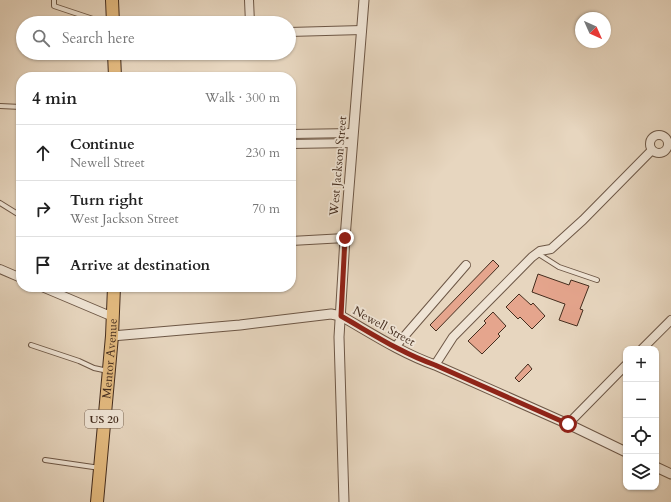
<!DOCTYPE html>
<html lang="en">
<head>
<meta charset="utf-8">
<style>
  :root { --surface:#fff; --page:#f2f2f2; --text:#222; --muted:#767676; --line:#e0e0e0 }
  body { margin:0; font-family:Cardo,serif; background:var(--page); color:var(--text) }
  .controls { position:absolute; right:12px; bottom:12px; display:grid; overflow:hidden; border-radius:8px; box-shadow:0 1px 3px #0004 }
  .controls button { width:36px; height:36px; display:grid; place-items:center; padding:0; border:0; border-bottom:1px solid var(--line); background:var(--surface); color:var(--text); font:20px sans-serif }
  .compass { position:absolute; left:575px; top:12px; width:36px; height:36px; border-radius:50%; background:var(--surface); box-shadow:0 1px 3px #0004; rotate:135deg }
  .stop { position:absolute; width:12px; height:12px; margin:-9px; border:3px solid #8f2418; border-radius:50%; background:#fff }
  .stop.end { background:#8f2418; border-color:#fff; box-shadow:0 1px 4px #0008 }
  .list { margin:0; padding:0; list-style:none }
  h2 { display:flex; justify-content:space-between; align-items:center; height:52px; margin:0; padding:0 16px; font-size:17px }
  h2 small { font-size:13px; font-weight:400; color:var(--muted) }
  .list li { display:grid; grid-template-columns:26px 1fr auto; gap:12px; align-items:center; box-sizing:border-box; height:56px; padding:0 16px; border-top:1px solid var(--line) }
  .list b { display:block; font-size:15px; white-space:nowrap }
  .list p { margin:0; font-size:13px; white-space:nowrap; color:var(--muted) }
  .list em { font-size:13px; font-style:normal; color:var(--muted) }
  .icon { flex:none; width:22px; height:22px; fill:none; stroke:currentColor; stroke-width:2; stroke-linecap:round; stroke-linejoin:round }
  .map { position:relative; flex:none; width:671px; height:502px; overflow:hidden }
  .search { position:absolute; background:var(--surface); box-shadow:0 1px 3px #0004; left:16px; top:16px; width:280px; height:44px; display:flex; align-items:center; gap:10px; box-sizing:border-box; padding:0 14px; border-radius:22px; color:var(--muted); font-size:15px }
  .panel { position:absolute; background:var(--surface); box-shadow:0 1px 3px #0004; left:16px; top:72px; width:280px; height:220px; border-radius:16px }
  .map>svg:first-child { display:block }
  .building { fill:#e5a58d; stroke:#442d1e }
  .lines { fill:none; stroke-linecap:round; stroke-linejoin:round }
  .service-casing { stroke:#6d5746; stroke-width:6 }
  .minor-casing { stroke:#6d5746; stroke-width:10 }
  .tertiary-casing { stroke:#6d5746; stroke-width:11 }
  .primary-casing { stroke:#442d1e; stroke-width:14 }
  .service { stroke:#efe4d5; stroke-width:4 }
  .minor { stroke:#efe4d5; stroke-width:8 }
  .tertiary { stroke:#efe4d5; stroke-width:9 }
  .primary { stroke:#e4bb80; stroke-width:12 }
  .route { stroke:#8f2418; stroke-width:5 }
  .labels { text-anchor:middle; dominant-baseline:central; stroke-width:3.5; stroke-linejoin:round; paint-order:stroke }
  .shield { fill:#efe4d5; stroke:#776455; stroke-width:1 }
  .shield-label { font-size:11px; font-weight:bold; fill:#442d1e }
  .street-label { font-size:12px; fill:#442d1e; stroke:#efe4d5 }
</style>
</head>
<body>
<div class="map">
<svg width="671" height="502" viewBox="0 0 671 502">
  <rect width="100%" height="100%" fill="#e7d6bf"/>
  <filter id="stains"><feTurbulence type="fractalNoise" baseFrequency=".005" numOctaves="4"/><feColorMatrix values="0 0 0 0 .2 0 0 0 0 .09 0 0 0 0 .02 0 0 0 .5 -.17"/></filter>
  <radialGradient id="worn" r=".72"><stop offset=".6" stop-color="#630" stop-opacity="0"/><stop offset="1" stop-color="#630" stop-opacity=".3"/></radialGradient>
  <!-- building -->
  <g class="building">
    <path d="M493 260 499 266 436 331 430 325Z"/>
    <path d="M538 274 569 285 571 280 589 286 580 309 583 310 577 326 559 320 565 304 562 303 532 292Z"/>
    <path d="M519 294 531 305 533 303 545 316 532 329 520 317 518 319 506 307Z"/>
    <path d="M493 312 506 326 498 334 500 336 482 354 468 341 486 323 484 321Z"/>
    <path d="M528 364 532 369 519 382 515 378Z"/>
  </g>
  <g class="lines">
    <defs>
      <g id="service">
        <path d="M54 0V6L105 23"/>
        <path d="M0 106 21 107"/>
        <path d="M0 203 21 216"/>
        <path d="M537 253 559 267 597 280"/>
        <path d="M31 345 79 361 94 368 108 371"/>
        <path d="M45 460 100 468"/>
      </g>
      <g id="minor">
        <path d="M249 0 250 23"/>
        <path d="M289 32 362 30"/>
        <path d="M291 134 353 133"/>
        <circle cx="659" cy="144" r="9"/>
        <path d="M291 144 352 143"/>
        <path d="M291 241 345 238"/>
        <path d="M0 269 21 278"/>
        <path d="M42 287 113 317"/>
        <path d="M395 347 466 265"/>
        <path d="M642 349 671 320"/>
        <path d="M435 365 453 337 532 257 540 251 551 249 583 220 652 150"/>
        <path d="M568 424 626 365"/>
      </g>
      <g id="tertiary">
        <path d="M112 336 240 325 331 314 341 316C371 333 401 353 435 365L568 424 626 452"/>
        <path d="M656 467 671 474"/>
        <path d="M344 502 339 337 345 238 364 0"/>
      </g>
      <g id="primary">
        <path d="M112 0 113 23"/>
        <path d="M114 53 115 77"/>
        <path id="s1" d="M97 502 112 336 114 287"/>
      </g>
    </defs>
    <!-- service casing -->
    <use href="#service" class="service-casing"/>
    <!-- minor casing -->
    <use href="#minor" class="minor-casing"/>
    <!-- tertiary casing -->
    <use href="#tertiary" class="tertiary-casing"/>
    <!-- primary casing -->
    <use href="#primary" class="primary-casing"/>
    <!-- service -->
    <use href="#service" class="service"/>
    <!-- minor -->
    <use href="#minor" class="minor"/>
    <!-- tertiary -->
    <use href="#tertiary" class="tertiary"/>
    <!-- primary -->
    <use href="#primary" class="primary"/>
  </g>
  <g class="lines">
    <!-- route -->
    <path class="route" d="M345 238 341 316C371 333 401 353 435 365L568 424"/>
  </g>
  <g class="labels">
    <!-- shield labels -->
    <rect class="shield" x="85" y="410" width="38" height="18" rx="3"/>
    <g class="shield-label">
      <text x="104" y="419">US 20</text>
    </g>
    <!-- street labels -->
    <g class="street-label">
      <text transform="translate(338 166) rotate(-85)">West Jackson Street</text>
      <text transform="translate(384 326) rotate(29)">Newell Street</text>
      <text stroke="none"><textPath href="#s1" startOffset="144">Mentor Avenue</textPath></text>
    </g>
  </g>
  <rect width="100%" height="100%" filter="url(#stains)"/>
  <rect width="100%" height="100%" fill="url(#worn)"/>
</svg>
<div class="controls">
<button>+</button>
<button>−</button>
<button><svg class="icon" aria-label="locate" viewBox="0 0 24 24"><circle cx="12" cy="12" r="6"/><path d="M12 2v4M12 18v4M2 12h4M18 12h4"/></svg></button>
<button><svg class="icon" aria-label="layers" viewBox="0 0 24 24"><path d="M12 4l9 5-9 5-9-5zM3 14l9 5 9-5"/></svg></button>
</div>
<svg class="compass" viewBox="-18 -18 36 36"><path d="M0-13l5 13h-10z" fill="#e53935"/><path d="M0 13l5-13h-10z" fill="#767676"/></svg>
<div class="stop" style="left:568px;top:424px"></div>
<div class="stop end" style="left:345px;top:238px"></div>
<div class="search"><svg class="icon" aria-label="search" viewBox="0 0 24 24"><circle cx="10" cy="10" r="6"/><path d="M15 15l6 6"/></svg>Search here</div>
<section class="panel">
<h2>4 min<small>Walk · 300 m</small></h2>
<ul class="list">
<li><svg class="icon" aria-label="ahead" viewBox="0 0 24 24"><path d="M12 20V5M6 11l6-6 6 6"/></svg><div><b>Continue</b><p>Newell Street</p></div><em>230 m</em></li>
<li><svg class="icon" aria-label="right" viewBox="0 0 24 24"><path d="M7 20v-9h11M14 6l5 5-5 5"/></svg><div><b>Turn right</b><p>West Jackson Street</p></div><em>70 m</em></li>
<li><svg class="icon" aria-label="arrive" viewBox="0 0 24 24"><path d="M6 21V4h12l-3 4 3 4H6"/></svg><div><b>Arrive at destination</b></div></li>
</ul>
</section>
</div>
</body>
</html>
